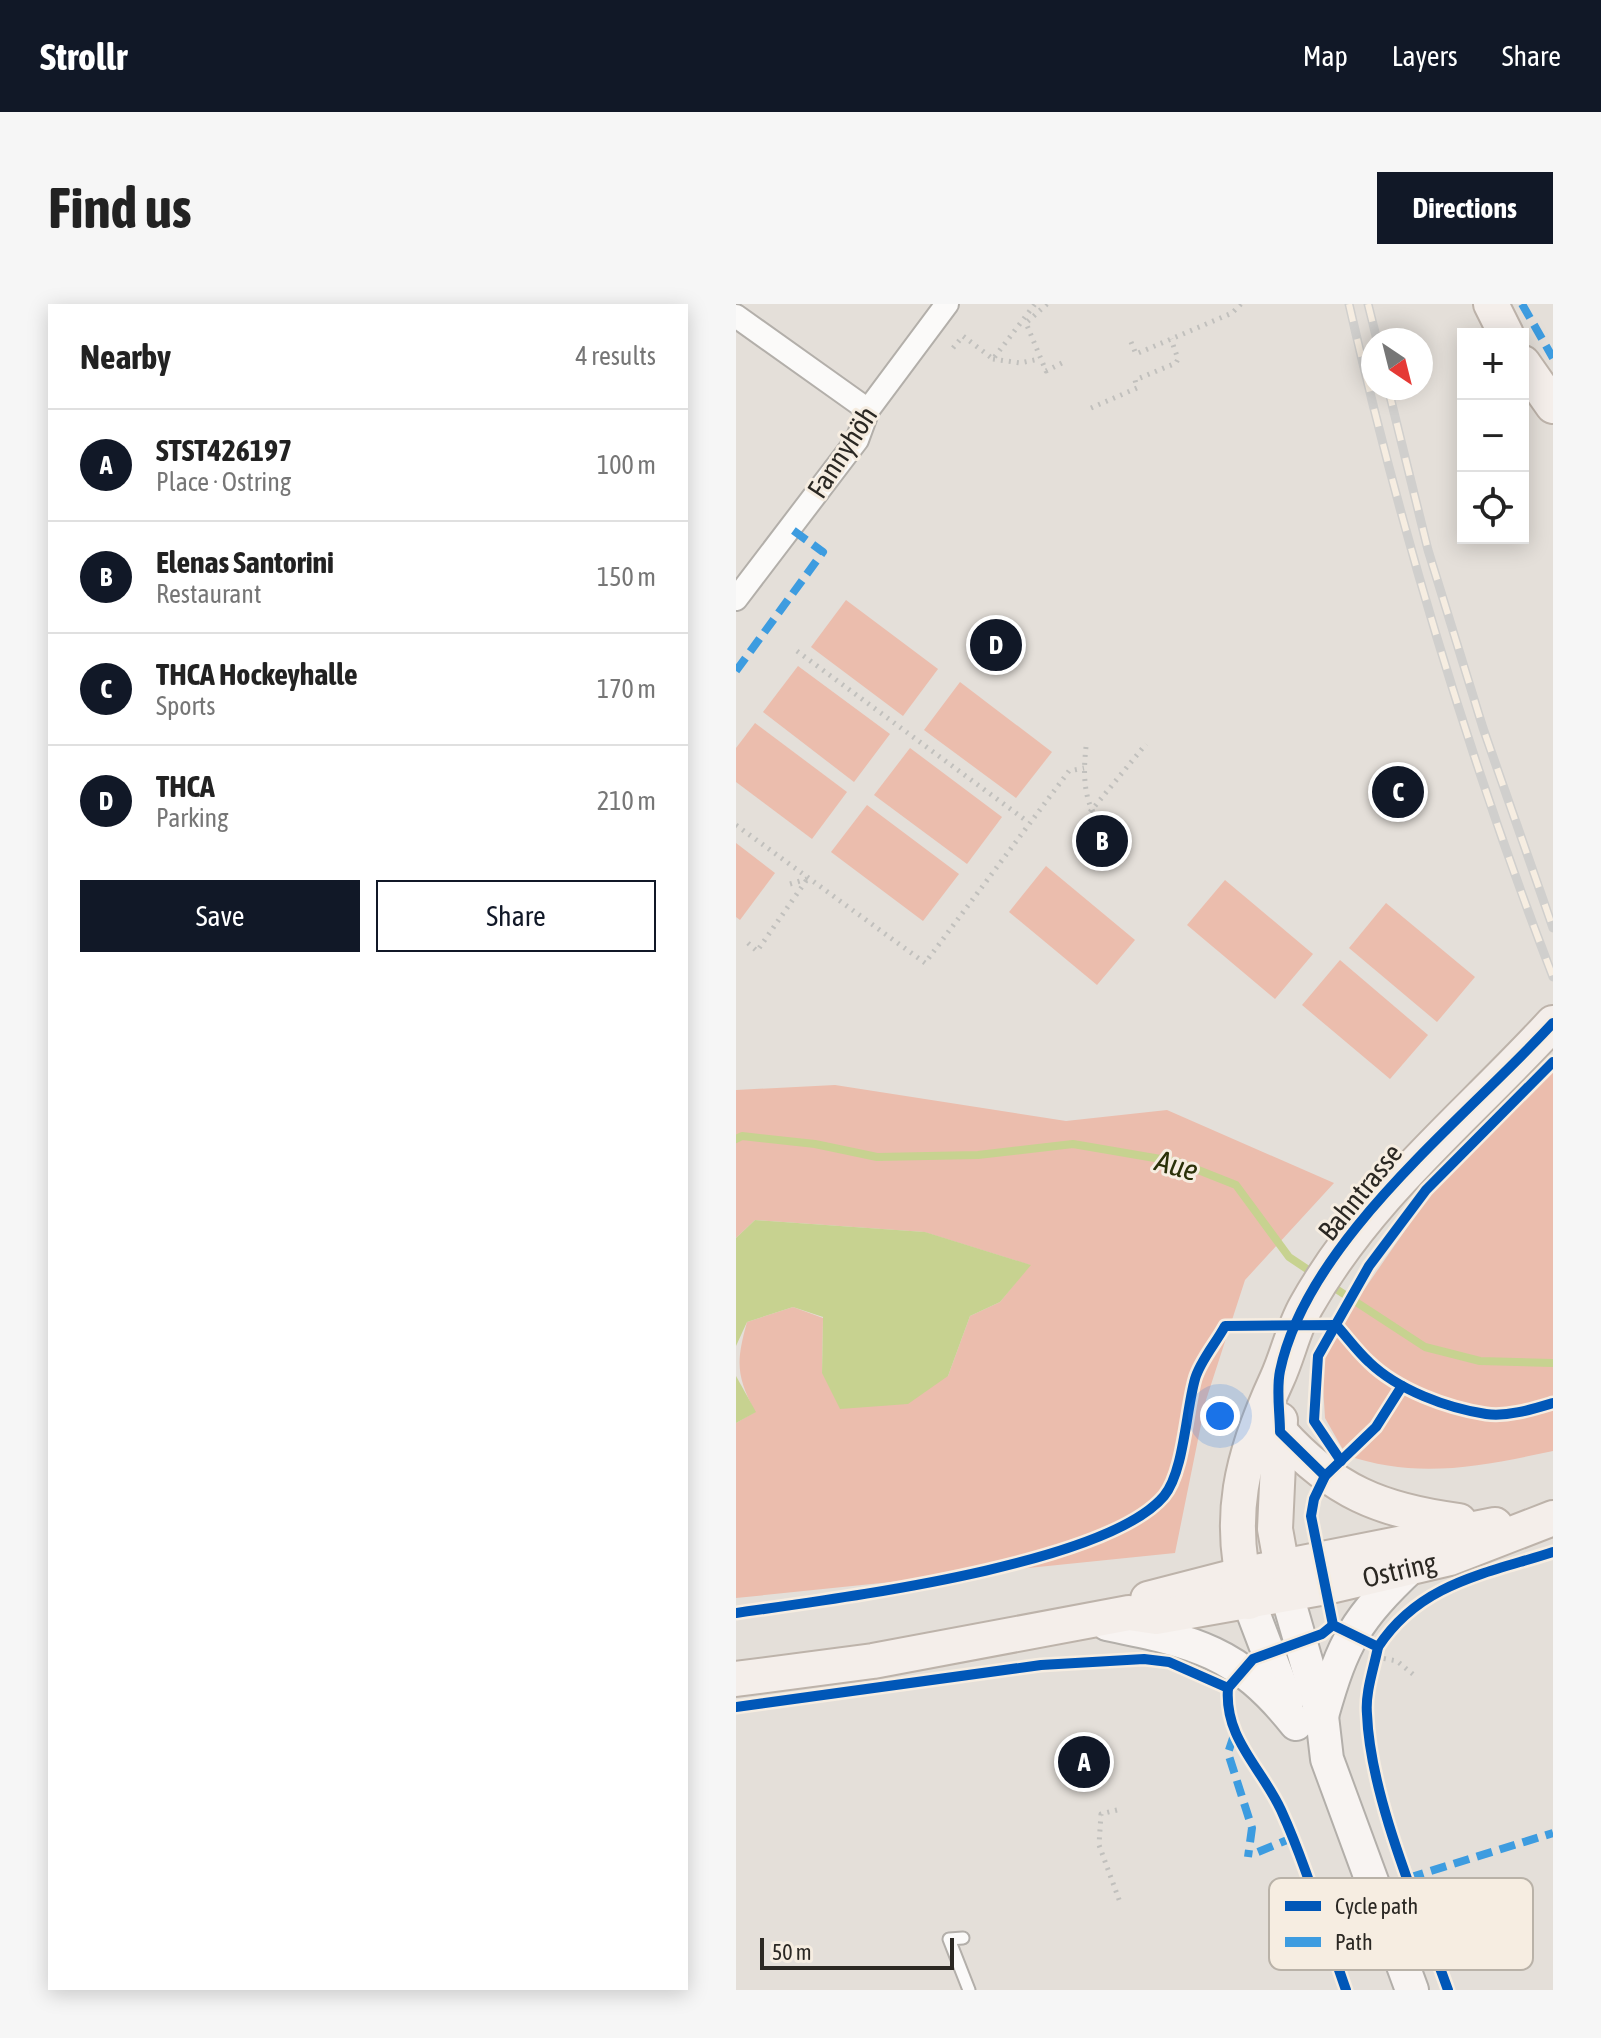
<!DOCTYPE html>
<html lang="en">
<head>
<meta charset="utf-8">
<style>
  :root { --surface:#fff; --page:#f6f6f6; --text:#222; --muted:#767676; --line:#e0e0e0; --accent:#111827 }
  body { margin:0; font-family:"Asap Condensed",sans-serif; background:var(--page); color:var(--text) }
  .controls { position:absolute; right:24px; top:24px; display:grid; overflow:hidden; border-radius:0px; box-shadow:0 4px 20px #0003 }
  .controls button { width:72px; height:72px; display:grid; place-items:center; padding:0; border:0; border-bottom:2px solid var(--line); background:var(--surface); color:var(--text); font:40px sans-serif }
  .compass { position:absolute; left:625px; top:24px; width:72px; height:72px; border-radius:50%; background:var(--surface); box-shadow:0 4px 20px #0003; rotate:145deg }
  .scale { position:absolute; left:24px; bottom:20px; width:194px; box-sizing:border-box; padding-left:8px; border:4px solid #2b2823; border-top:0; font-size:22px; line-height:28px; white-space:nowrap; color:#2b2823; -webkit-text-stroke:6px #f6ede1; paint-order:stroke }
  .you { position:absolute; left:484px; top:1112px; width:28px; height:28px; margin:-20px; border:6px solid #fff; border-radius:50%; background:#1a73e8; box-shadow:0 0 0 12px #1a73e833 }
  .badge { display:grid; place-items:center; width:52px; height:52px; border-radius:50%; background:var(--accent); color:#fff; font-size:26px; font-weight:700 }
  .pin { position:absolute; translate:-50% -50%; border:4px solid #fff; box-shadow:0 2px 8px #0006 }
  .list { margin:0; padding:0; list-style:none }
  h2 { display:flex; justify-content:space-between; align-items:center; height:104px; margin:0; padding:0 32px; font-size:34px }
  h2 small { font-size:26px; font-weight:400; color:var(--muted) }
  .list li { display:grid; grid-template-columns:52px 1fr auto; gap:24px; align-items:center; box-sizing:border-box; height:112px; padding:0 32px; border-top:2px solid var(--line) }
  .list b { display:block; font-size:30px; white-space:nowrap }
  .list p { margin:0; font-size:26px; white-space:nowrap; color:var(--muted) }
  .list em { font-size:26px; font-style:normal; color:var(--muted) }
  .actions { display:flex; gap:16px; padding:24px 32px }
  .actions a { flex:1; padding:18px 0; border:2px solid var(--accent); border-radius:0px; text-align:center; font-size:28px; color:var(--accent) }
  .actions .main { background:var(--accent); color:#fff }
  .icon { flex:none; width:44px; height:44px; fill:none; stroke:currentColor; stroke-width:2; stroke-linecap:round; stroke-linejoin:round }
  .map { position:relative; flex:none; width:817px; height:1686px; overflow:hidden; border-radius:0px }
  header { display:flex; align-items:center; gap:48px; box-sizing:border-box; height:112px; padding:0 40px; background:var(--accent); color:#fff }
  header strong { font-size:38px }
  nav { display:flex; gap:44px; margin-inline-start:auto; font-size:28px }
  .intro { display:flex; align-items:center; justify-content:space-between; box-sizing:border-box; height:192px; padding:0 48px }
  h1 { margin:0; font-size:56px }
  .button { padding:20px 36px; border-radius:0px; background:var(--accent); color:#fff; font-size:28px; font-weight:700 }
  main { display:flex; gap:48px; padding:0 48px }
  aside { flex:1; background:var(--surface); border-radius:0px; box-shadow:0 4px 20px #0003 }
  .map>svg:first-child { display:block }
  .green { fill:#ebbdad }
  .water { fill:#c7d290 }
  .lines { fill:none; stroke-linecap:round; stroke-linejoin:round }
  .stream { stroke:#c7d290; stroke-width:8 }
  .lane-casing { stroke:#b3afaa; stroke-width:15 }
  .street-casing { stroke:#b3afaa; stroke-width:26 }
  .secondary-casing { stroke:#b3afaa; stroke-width:36 }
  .primary-casing { stroke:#bdb3aa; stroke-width:38 }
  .path { stroke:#c1c0bd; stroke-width:5; stroke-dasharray:2 6; stroke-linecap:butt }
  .lane { stroke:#fbfaf9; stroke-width:11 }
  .street { stroke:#fbfaf9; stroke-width:22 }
  .secondary { stroke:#f8f4f2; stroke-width:32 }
  .primary { stroke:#f4eeea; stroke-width:34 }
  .rail-casing { stroke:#d0cfcd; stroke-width:9 }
  .rail { stroke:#f6ede1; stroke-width:6; stroke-dasharray:18; stroke-linecap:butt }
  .quiet { stroke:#3d9ce0; stroke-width:8; stroke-dasharray:16 8; stroke-linecap:butt }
  .cycleway-casing { stroke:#f6ede1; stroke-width:15 }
  .cycleway { stroke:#0057b8; stroke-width:10 }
  .labels { text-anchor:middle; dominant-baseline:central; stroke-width:6; stroke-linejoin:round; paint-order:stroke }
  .street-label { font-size:28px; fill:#2b2823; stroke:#f6ede1 }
  .water-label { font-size:30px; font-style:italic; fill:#2a3008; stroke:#f6ede1 }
  .key { fill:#f6ede1; stroke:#b9b2a8; stroke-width:2 }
  .key-label { font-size:22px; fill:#2b2823 }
</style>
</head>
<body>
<header>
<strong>Strollr</strong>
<nav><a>Map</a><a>Layers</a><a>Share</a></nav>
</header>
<div class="intro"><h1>Find us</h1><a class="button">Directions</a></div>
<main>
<aside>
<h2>Nearby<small>4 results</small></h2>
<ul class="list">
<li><span class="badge">A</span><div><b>STST426197</b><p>Place · Ostring</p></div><em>100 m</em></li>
<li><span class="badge">B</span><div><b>Elenas Santorini</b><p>Restaurant</p></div><em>150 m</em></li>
<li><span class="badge">C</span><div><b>THCA Hockeyhalle</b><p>Sports</p></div><em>170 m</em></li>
<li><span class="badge">D</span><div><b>THCA</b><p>Parking</p></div><em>210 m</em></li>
</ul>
<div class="actions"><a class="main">Save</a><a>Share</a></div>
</aside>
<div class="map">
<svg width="817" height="1686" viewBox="0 0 817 1686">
  <rect width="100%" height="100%" fill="#e4dfd9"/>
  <!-- green -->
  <g class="green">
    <path d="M110 296 202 365 167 412 75 343Z"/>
    <path d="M62 362 154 430 118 478 27 408Z"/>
    <path d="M224 378 316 448 280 494 188 426Z"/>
    <path d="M19 419 111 488 76 535 0 478V444Z"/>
    <path d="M174 444 266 513 231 560 138 491Z"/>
    <path d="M131 501 223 570 187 617 95 548Z"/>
    <path d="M0 539 39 569 4 616 0 613Z"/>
    <path d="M310 562 399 636 361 681 273 608Z"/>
    <path d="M489 576 577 650 539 695 451 621Z"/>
    <path d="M650 599 739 673 701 718 613 644Z"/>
    <path d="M604 656 692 731 654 775 566 701Z"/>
    <path d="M817 761V1147C746 1162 681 1176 610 1151L589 1114 585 1048 699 883Z"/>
    <path d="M99 781 330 817 431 806 598 879 509 976 470 1096 439 1249 0 1294V1119L19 1108C0 1071 0 1058 11 1018L57 1003 87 1014 86 1069 212 1072 234 1012 264 998 294 961 188 928 19 916 0 934V786Z"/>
  </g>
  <!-- water -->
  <g class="water">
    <path d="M19 916 189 928 295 961 264 998 234 1012 212 1072 172 1100 104 1105 86 1069 87 1013 57 1003 11 1018 0 1042V934Z"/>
    <path d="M0 1072 20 1108 0 1119Z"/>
  </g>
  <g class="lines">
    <!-- stream -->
    <g class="stream">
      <path d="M0 835 6 832 79 840 141 853 242 851 337 840 442 858 500 881 553 953 580 971"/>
      <path d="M594 981 689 1043 744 1057 817 1059"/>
    </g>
    <defs>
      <path id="lane" d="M227 1634 213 1635 233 1686"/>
      <g id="street">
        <path d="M0 12 132 106"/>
        <path d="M0 295 121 136 132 106 211 0"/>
      </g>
      <g id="secondary">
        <path d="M551 1291 586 1412 591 1455 676 1686"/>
        <path d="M513 1298 551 1398"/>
        <path d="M371 1320C459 1338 502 1347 560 1420"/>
        <path d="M586 1412C607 1337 620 1315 676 1262"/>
      </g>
      <g id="primary">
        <path d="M755 0 770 30"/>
        <path d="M787 59 817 102"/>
        <path d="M544 1116 539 1225 550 1286"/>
        <path d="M544 1128C597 1187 645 1207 723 1217"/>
        <path d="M412 1295 505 1271 759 1221"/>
        <path d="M513 1298C489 1215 506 1151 541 1075 552 1051 557 1025 570 1002 633 890 732 812 817 719"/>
        <path id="s1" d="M0 1375 137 1357 393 1309 420 1313 590 1283 714 1254 817 1214"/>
      </g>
    </defs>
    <!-- lane casing -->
    <use href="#lane" class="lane-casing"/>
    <!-- street casing -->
    <use href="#street" class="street-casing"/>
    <!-- secondary casing -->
    <use href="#secondary" class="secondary-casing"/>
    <!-- primary casing -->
    <use href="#primary" class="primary-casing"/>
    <!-- path -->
    <g class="path">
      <path d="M311 0 290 19 310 67 326 59"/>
      <path d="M395 38 400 50 496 9 505 0"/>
      <path d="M217 44 227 32 257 55 299 0"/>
      <path d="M257 55 284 59 303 55"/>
      <path d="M355 104 401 84 399 76 440 59 442 55 435 35"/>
      <path d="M61 347 292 518"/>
      <path d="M350 443C347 470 347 500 366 521"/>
      <path d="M354 508 410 440"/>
      <path d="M0 521 189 659 333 467 348 464"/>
      <path d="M54 580 71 575"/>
      <path d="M12 639 21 647 72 574"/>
      <path d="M640 1353 661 1357 679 1372"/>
      <path d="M381 1506 365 1510 363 1541 385 1601"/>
    </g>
    <!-- lane -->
    <use href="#lane" class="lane"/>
    <!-- street -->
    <use href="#street" class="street"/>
    <!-- secondary -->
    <use href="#secondary" class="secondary"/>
    <!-- primary -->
    <use href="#primary" class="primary"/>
    <defs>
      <g id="rail">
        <path d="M613 0C665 228 733 455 817 673"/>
        <path d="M632 0 641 36"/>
        <path d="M652 84 692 246 747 424 817 624"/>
      </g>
    </defs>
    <!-- rail casing -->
    <use href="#rail" class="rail-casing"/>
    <!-- rail -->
    <use href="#rail" class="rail"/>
    <!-- quiet -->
    <g class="quiet">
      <path d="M786 0 817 54"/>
      <path d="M0 367 87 248 54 224"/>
      <path d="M498 1431 492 1449 516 1524 512 1553"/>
      <path d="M522 1548 556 1534"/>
      <path d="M672 1574 817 1529"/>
    </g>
    <defs>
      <g id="cycleway">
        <path d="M666 1082 640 1123 589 1172 578 1195 575 1212 597 1321 642 1343C638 1364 629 1388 631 1410 634 1493 684 1607 712 1686"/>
        <path d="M605 1157 578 1117 582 1052 633 962 690 886 817 758"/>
        <path d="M589 1172 544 1128C544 1109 540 1086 544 1067 571 936 730 814 817 719"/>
        <path d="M0 1309C95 1295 369 1262 428 1192 448 1168 450 1106 459 1075 464 1057 480 1039 489 1022L600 1021C611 1033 621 1047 633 1058 662 1086 711 1104 750 1110 772 1113 797 1105 817 1099"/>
        <path d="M642 1343C684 1279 749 1270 817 1248"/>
        <path d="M492 1384 517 1355 586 1330 597 1321"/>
        <path d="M0 1403 305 1361 408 1355 433 1358 492 1384C488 1434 525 1463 545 1506 571 1563 589 1627 610 1686"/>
      </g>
    </defs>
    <!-- cycleway casing -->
    <use href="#cycleway" class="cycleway-casing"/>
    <!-- cycleway -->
    <use href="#cycleway" class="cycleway"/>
  </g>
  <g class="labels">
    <!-- street labels -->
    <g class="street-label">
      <text transform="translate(106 148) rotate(-57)">Fannyhöh</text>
      <text transform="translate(624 888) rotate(-51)">Bahntrasse</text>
      <text stroke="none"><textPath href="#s1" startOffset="674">Ostring</textPath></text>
    </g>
    <!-- water labels -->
    <g class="water-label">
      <text transform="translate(441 861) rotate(16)">Aue</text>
    </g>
  </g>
  <!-- legend -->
  <rect x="533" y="1574" width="264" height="92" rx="12" class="key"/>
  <rect x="549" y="1597" width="36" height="10" fill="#0057b8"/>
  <rect x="549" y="1633" width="36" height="10" fill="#3d9ce0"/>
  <g class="key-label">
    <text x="599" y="1610">Cycle path</text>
    <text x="599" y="1646">Path</text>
  </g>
</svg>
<div class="controls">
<button>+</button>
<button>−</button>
<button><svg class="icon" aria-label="locate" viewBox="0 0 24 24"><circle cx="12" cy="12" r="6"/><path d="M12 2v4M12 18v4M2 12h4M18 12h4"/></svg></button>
</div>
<svg class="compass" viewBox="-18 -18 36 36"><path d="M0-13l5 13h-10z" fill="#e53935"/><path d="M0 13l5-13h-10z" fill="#767676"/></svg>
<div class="scale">50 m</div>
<div class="you"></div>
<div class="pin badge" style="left:348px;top:1458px">A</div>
<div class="pin badge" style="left:366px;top:537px">B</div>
<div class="pin badge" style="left:662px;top:488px">C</div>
<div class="pin badge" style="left:260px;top:341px">D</div>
</div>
</main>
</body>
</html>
